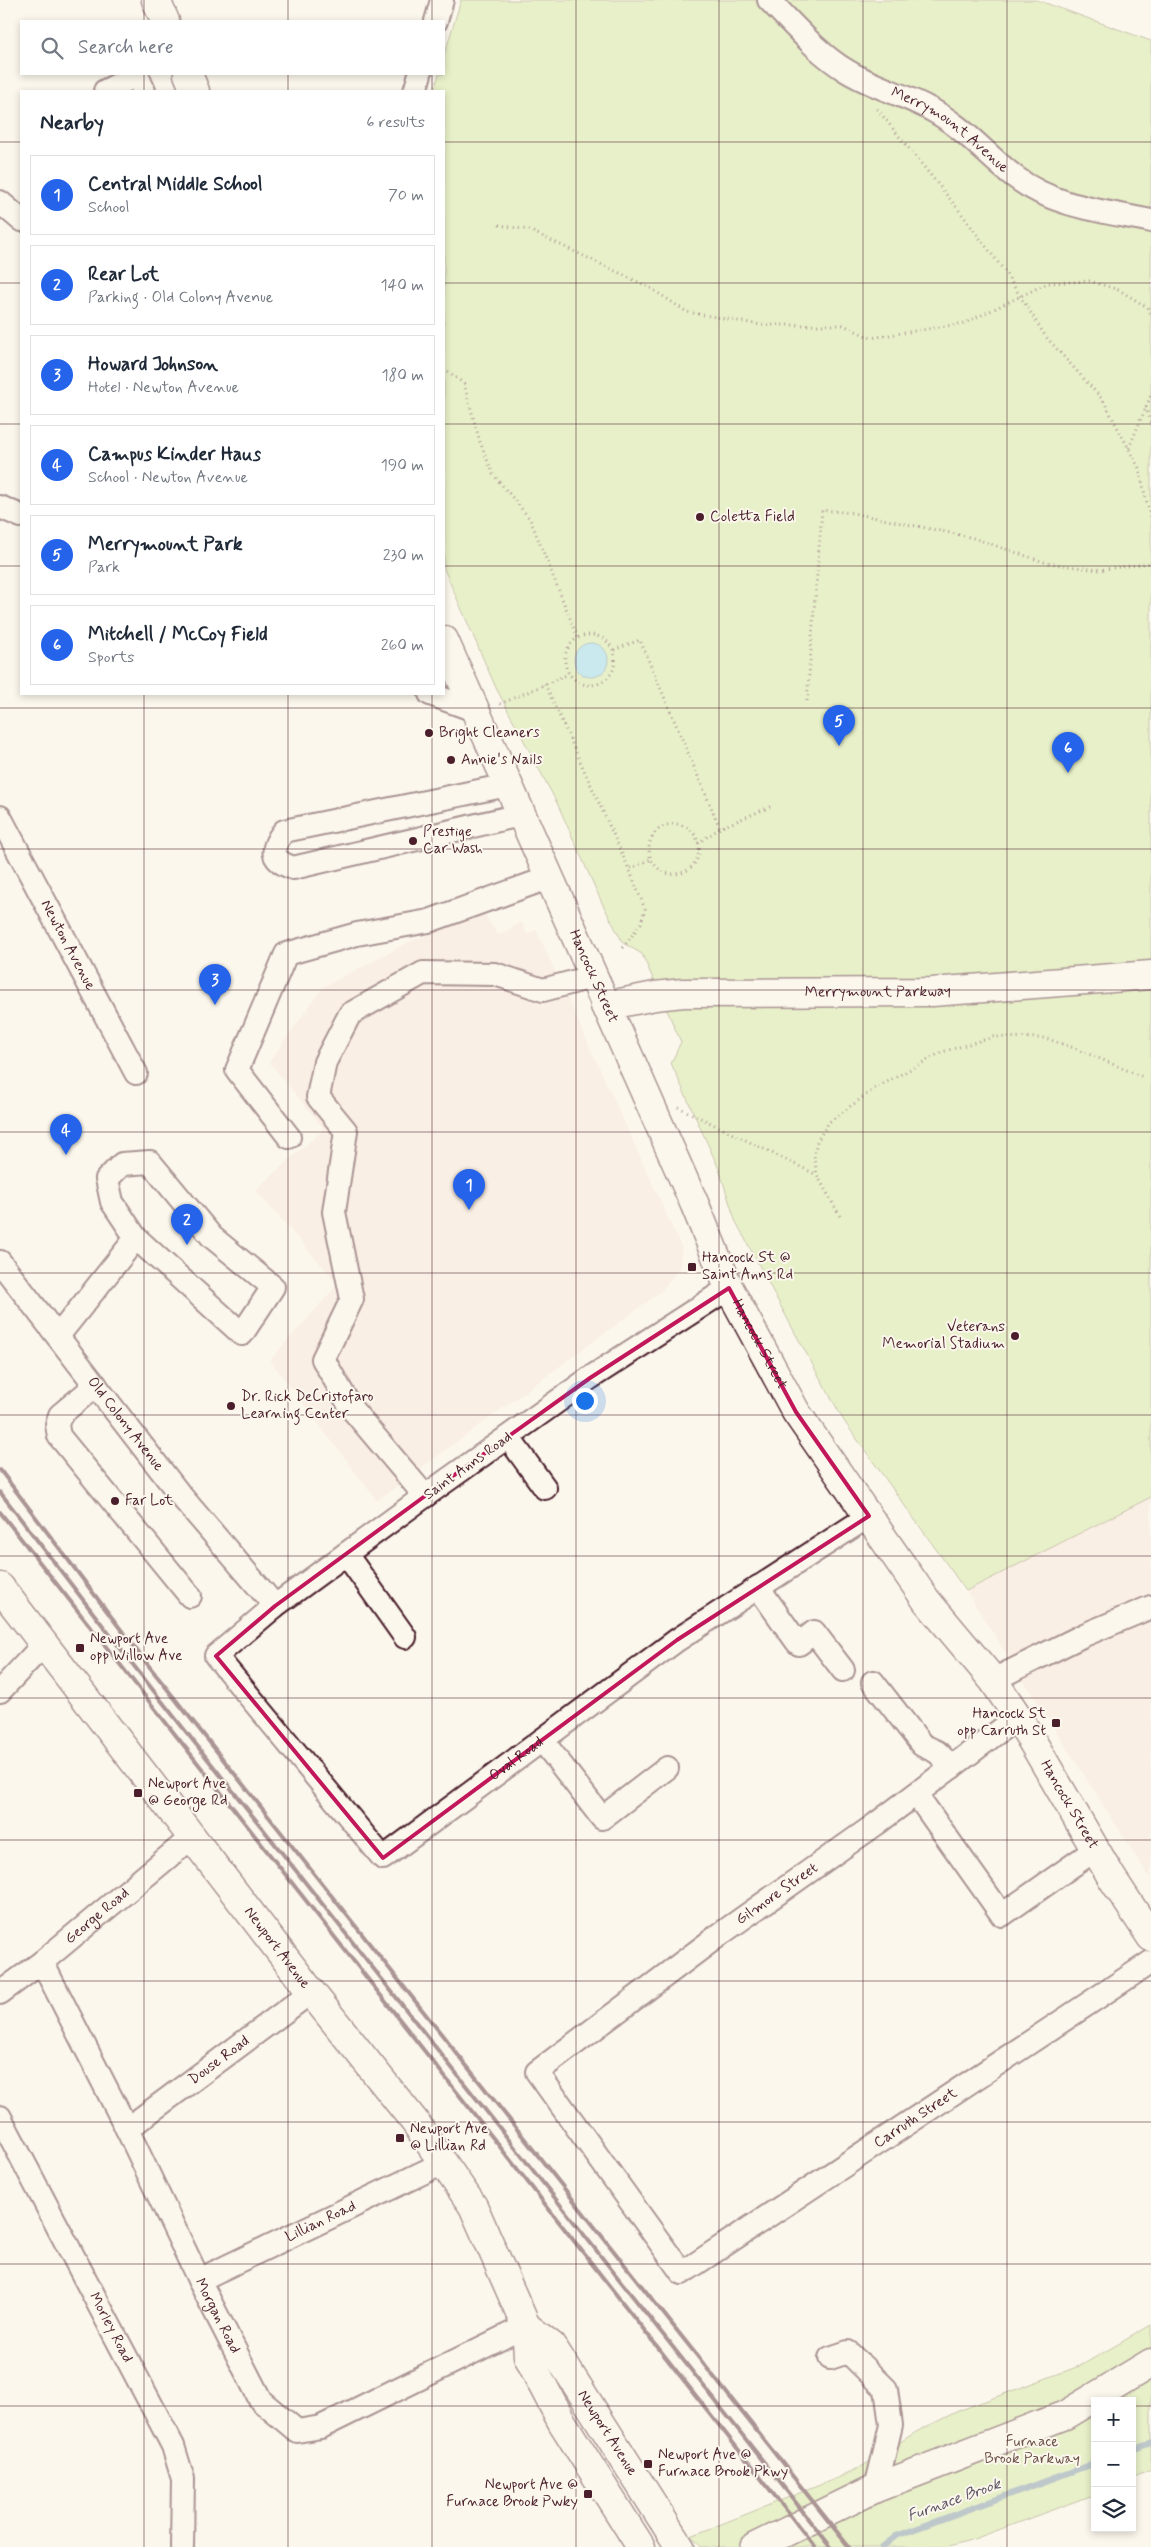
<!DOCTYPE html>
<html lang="en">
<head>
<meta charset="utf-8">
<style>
  :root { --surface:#fff; --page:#f6f6f7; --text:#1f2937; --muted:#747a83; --line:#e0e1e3; --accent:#2563eb }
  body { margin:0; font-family:Mynerve,sans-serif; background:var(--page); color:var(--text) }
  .controls { position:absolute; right:15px; bottom:15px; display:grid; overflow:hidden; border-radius:0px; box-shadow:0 2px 8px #0003 }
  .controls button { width:45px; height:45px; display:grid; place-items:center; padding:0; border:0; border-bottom:1px solid var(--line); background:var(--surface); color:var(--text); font:25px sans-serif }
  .you { position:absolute; left:584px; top:1400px; width:18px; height:18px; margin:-12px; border:4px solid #fff; border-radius:50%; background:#1a73e8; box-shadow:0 0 0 8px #1a73e833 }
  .badge { display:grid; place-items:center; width:32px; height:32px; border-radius:50%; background:var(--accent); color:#fff; font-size:16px; font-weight:700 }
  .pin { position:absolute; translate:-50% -41px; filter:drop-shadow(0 1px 2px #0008) }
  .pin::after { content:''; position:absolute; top:26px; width:18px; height:15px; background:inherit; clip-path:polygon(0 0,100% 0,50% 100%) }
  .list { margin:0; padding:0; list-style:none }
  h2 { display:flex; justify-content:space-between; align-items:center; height:65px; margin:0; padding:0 20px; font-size:21px }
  h2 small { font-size:16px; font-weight:400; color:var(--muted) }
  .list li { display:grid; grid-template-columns:32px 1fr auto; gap:15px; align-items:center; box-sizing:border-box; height:80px; margin:0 10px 10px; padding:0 10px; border:1px solid var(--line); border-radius:0px }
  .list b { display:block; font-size:19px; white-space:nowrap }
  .list p { margin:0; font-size:16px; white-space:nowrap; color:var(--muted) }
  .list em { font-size:16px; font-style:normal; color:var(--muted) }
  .icon { flex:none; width:28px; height:28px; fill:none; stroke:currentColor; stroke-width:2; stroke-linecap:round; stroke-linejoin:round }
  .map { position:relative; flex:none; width:1151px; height:2547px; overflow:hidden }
  .search { position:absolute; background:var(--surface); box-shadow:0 2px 8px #0003; left:20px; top:20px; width:425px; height:55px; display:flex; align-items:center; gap:12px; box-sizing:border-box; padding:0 18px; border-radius:0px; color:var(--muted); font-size:19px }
  .panel { position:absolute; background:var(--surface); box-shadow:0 2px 8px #0003; left:20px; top:90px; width:425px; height:605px; border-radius:0px }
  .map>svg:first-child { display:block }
  .built { fill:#f9e4da }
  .green { fill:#d0e79d; stroke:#8d8364 }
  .water { fill:#8ed8ef; stroke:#738ea1 }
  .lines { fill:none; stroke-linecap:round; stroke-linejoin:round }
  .stream { stroke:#738ea1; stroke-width:6 }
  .minor-casing { stroke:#4a1f2b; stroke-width:26 }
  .major-casing { stroke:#4a1f2b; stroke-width:31 }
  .path { stroke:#4a1f2b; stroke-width:3; stroke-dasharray:1 4; stroke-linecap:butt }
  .minor { stroke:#fbf7ec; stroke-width:22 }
  .major { stroke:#fbf7ec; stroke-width:28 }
  .rail { stroke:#4a1f2b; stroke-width:4 }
  .marked { fill:none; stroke:#c2185b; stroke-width:4; stroke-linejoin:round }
  .grid { fill:none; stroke:#4a1f2b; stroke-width:1; stroke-opacity:0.55 }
  .poi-dot { fill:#4a1f2b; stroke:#fbf7ec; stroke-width:2 }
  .labels { text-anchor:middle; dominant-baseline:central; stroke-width:4; stroke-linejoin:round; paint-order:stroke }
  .street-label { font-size:15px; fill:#4a1f2b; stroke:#fbf7ec }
  .poi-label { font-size:15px; fill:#4a1f2b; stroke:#fbf7ec; text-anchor:start }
  .park-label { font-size:15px; fill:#6c5148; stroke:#fbf7ec }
  .water-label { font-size:16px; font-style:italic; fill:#5e5666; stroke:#fbf7ec }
</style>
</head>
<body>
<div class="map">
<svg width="1151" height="2547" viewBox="0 0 1151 2547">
  <rect width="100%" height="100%" fill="#fbf7ec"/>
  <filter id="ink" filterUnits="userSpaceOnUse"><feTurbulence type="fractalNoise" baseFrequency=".02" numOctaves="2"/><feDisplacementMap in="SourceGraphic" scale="10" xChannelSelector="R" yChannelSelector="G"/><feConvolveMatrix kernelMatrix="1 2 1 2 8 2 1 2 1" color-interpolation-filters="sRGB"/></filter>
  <g filter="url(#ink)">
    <!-- built -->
    <g class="built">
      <path d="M485 915 498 935 522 922 527 934 536 929 682 1248 680 1267 662 1291 377 1501 270 1360 338 1284 255 1190 324 1129 269 1062 323 987 409 942Z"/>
      <path d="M1151 1497V1880L966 1591Z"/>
    </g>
    <!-- green -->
    <g class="green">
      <path d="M461 0H1037L1151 41V1497L966 1591 844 1421 795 1333 735 1220 719 1169 671 1063 681 1042 642 954 623 943 602 903 557 803 496 688 444 569V91H434L439 74H444V56Z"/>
      <path d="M1151 2325V2469L1132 2477V2401H1095V2494L974 2539 946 2547H701L691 2536 835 2479 858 2469 916 2432 958 2411 1082 2365Z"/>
    </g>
    <!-- water -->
    <circle class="water" cx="591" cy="660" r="17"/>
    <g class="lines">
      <!-- stream -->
      <g class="stream">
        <path d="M1132 2450 1151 2443"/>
        <path d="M882 2547 896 2536 1095 2463"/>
      </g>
      <defs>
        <g id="minor">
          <path id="s1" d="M769 0C793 24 817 53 847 71 873 87 903 94 930 109 963 126 986 155 1015 177 1054 207 1105 211 1151 221"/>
          <path d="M436 21 442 0"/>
          <path d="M105 91 137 75 144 91"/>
          <path d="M415 91 420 74"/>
          <path d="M0 202 21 220"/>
          <path d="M0 507 21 516"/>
          <path d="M430 694 477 711"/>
          <path d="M508 785 284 831C270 849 270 860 293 868L520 815"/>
          <path id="s2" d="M0 817 136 1073"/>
          <path d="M289 1137 237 1070 286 954 357 934 429 921 548 878"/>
          <path d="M150 1162 212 1237 273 1287 242 1334 136 1238 112 1202 107 1179 122 1164Z"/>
          <path id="s3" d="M0 1262 181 1496 275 1606"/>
          <path id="s4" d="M729 1288 590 1378 425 1496 275 1606 216 1656 383 1858 677 1640 869 1516"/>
          <path d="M58 1336 136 1238"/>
          <path d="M96 1385 60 1415 57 1425 59 1436 190 1596"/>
          <path d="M508 1437 545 1488"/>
          <path d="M425 1496 351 1408 323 1359 352 1299 334 1212 346 1131 318 1097 325 1062 350 1014 423 973 495 974 543 990 592 977"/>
          <path d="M346 1554 405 1637"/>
          <path d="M758 1587 797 1642 799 1644 814 1632 843 1670"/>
          <path d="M993 1680 1084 1635 1151 1607"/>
          <path d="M873 1682 922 1745 937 1752 952 1767"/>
          <path d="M0 1691 44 1644"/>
          <path id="s5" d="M1018 1717 876 1824 719 1935 537 2072 682 2273 1151 1962"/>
          <path d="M542 1740 602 1818 667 1768"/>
          <path d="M916 1794 1002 1915 1096 1849"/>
          <path id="s6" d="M42 1962 127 2129 199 2280 261 2401 297 2431 321 2427 526 2326"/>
          <path id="s7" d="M0 1993 42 1962 191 1838"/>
          <path id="s8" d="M0 2117 173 2446 183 2479 182 2547"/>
          <path id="s9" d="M127 2129 311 1992"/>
          <path id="s10" d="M199 2280 443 2163"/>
          <path d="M830 2358 848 2352 886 2389 891 2425 876 2488"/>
        </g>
        <g id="major">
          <path d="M156 0 165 21"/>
          <path d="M188 74 195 91"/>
          <path id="s11" d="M444 640 695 1205 729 1288 796 1412 926 1600 993 1680 1018 1717 1112 1878 1151 1937"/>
          <path id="s12" d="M605 1006 655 996 683 993 932 992 1151 975"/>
          <path id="s13" d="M0 1587 311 1992 415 2122 473 2206 526 2326 528 2356 541 2382 562 2422 641 2547"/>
          <path id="s14" d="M526 2326 552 2346 680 2547"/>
          <path d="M755 2547 876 2488 1065 2415 1151 2363"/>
        </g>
      </defs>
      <!-- minor casing -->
      <use href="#minor" class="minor-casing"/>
      <!-- major casing -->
      <use href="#major" class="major-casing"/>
      <!-- path -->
      <g class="path">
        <path d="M877 109 958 209 1003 269 1046 337 1103 400 1139 468 1151 521"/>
        <path d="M499 225 529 230 649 287 687 312 761 325H843L871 338 965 323 1048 283 1090 281 1119 290 1147 307 1151 315"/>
        <path d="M444 368 464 384 480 442 493 474 530 519 578 638"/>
        <path d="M1146 407 1151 423"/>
        <path d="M1129 448 1151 395"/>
        <circle cx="590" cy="660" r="25"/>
        <path d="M614 650 640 640 720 828"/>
        <path d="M545 684 629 869"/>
        <path d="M807 701 822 510 853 513 970 537 1047 563 1098 570 1151 563"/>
        <path d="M500 704 569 674"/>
        <circle cx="674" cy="849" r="25"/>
        <path d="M698 843 720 828 772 806"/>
        <path d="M623 948 641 923 645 909 629 869 651 859"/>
        <path d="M678 1107 817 1175"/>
        <path d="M840 1216 817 1175 814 1155 817 1141 829 1122 874 1089 942 1052 993 1037 1045 1038 1077 1049 1143 1077"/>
      </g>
      <!-- minor -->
      <use href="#minor" class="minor"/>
      <!-- major -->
      <use href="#major" class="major"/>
      <!-- rail -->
      <g class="rail">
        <path d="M0 1470 141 1656 849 2547"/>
        <path d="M0 1492 134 1666 831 2547"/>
        <path d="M0 1512 815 2547"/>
      </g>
    </g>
  </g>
  <!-- marked area -->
  <path d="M0 0H1151V2547H0ZM729 1288 796 1412 869 1516 677 1640 383 1858 216 1656 275 1606 425 1496 590 1378Z" fill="#fbf7ec" fill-opacity=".55" fill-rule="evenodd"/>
  <path class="marked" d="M729 1288 796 1412 869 1516 677 1640 383 1858 216 1656 275 1606 425 1496 590 1378Z"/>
  <!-- grid -->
  <path class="grid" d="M144 0V21M288 0V21M432 0V21M576 0V2547M719 0V2547M863 0V2547M1007 0V2547M144 74V91M288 74V91M432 74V91M0 142H21M444 142H1151M0 283H21M444 283H1151M0 424H21M444 424H1151M0 566H21M444 566H1151M144 694V2547M288 694V2547M432 694V2547M0 708H1151M0 849H1151M0 990H1151M0 1132H1151M0 1273H1151M0 1415H1151M0 1556H1151M0 1698H1151M0 1840H1151M0 1981H1151M0 2122H1151M0 2264H1151M0 2406H1095M1132 2406H1151"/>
  <!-- markers -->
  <g class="poi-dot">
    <circle cx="700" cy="517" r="5"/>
    <circle cx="429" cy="733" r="5"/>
    <circle cx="451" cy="760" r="5"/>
    <circle cx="413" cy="841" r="5"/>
    <rect x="687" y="1262" width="10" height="10" rx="2.5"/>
    <circle cx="1015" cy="1336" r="5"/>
    <circle cx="231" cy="1406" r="5"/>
    <circle cx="115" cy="1501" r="5"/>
    <rect x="75" y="1643" width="10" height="10" rx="2.5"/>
    <rect x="1051" y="1718" width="10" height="10" rx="2.5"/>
    <rect x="133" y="1788" width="10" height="10" rx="2.5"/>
    <rect x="395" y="2133" width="10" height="10" rx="2.5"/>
    <rect x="643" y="2459" width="10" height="10" rx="2.5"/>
    <rect x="583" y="2489" width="10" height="10" rx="2.5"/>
  </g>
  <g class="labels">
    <!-- street labels -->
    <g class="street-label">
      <text stroke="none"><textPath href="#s1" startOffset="225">Merrymount Avenue</textPath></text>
      <text stroke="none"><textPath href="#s2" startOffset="145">Newton Avenue</textPath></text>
      <text stroke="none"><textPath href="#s11" startOffset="368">Hancock Street</textPath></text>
      <text stroke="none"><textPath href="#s12" startOffset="274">Merrymount Parkway</textPath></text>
      <text stroke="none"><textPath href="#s11" startOffset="772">Hancock Street</textPath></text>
      <text stroke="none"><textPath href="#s3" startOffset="205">Old Colony Avenue</textPath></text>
      <text transform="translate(468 1466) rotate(-36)">Saint Anns Road</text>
      <text stroke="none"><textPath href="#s4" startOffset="1060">Oval Road</textPath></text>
      <text stroke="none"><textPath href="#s11" startOffset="1328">Hancock Street</textPath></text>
      <text transform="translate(777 1894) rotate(-35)">Gilmore Street</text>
      <text stroke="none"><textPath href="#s7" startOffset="124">George Road</textPath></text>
      <text stroke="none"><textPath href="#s13" startOffset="455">Newport Avenue</textPath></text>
      <text stroke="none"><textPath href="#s9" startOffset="115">Douse Road</textPath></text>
      <text stroke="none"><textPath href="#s5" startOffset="1126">Carruth Street</textPath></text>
      <text stroke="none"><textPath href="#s10" startOffset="135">Lillian Road</textPath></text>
      <text stroke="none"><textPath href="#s6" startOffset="395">Morgan Road</textPath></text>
      <text stroke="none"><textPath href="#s8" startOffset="238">Morley Road</textPath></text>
      <text stroke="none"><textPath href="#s14" startOffset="136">Newport Avenue</textPath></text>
    </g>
    <!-- poi labels -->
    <g class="poi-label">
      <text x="710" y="517">Coletta Field</text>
      <text x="439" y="733">Bright Cleaners</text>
      <text x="461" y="760">Annie's Nails</text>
      <text x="423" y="832">Prestige<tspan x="423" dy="17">Car Wash</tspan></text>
      <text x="702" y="1258">Hancock St @<tspan x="702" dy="17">Saint Anns Rd</tspan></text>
      <text x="1005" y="1327" text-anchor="end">Veterans<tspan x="1005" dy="17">Memorial Stadium</tspan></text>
      <text x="241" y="1397">Dr. Rick DeCristofaro<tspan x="241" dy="17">Learning Center</tspan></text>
      <text x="125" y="1501">Far Lot</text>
      <text x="90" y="1639">Newport Ave<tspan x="90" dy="17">opp Willow Ave</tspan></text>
      <text x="1046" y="1714" text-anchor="end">Hancock St<tspan x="1046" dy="17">opp Carruth St</tspan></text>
      <text x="148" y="1784">Newport Ave<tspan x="148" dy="17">@ George Rd</tspan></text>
      <text x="410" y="2129">Newport Ave<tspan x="410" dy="17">@ Lillian Rd</tspan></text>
      <text x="658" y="2455">Newport Ave @<tspan x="658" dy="17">Furnace Brook Pkwy</tspan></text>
      <text x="578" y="2485" text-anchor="end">Newport Ave @<tspan x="578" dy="17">Furnace Brook Pwky</tspan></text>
    </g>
    <!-- park labels -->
    <g class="park-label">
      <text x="1032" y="2442">Furnace<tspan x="1032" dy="17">Brook Parkway</tspan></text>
    </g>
    <!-- water labels -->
    <g class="water-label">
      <text transform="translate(954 2500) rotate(-20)">Furnace Brook</text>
    </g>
  </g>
</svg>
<div class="controls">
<button>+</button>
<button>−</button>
<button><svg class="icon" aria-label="layers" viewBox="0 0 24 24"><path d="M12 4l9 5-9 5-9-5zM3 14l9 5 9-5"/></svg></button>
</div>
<div class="you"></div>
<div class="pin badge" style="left:469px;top:1210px">1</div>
<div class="pin badge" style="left:187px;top:1245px">2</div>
<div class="pin badge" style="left:215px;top:1005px">3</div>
<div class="pin badge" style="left:66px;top:1155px">4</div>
<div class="pin badge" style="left:839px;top:746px">5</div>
<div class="pin badge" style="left:1068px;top:773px">6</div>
<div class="search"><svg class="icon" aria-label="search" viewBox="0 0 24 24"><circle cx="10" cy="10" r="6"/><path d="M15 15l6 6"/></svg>Search here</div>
<section class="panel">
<h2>Nearby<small>6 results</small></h2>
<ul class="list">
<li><span class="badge">1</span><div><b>Central Middle School</b><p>School</p></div><em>70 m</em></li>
<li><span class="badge">2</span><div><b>Rear Lot</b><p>Parking · Old Colony Avenue</p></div><em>140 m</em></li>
<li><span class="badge">3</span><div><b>Howard Johnson</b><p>Hotel · Newton Avenue</p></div><em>180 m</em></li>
<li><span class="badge">4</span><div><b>Campus Kinder Haus</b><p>School · Newton Avenue</p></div><em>190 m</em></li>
<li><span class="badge">5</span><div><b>Merrymount Park</b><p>Park</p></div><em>230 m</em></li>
<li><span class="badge">6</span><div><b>Mitchell / McCoy Field</b><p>Sports</p></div><em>260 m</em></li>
</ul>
</section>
</div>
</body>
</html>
